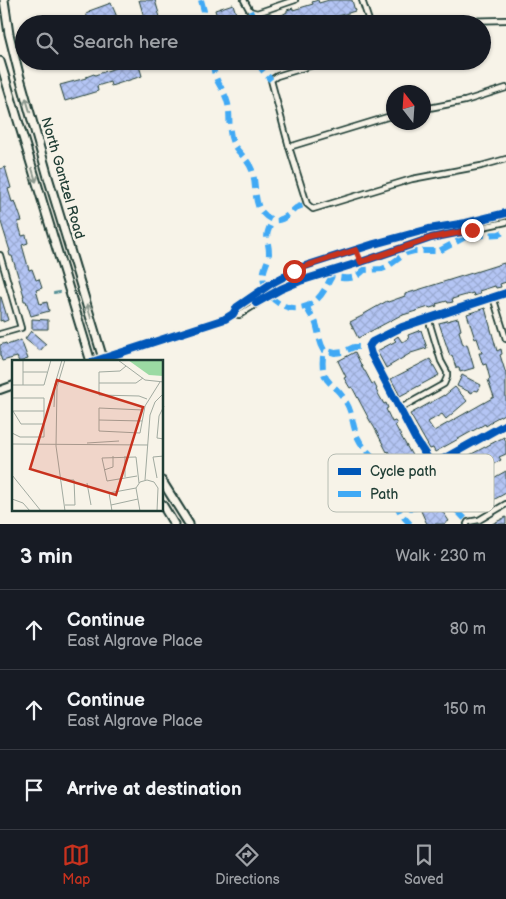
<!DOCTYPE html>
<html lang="en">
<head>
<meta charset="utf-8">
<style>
  :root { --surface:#171b24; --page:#20242c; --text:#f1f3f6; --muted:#9ea1a6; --line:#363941; --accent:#c8321e }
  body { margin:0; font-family:"Balsamiq Sans",sans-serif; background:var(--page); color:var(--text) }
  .compass { position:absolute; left:386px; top:85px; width:45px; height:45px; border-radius:50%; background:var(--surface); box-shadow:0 1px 4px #0004; rotate:343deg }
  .stop { position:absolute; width:15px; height:15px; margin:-11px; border:4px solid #c8321e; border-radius:50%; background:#fff }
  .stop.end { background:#c8321e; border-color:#fff; box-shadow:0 1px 5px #0008 }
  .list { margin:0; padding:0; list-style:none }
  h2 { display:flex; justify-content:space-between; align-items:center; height:65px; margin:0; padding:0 20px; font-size:21px }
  h2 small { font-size:16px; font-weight:400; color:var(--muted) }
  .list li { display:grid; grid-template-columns:32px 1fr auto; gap:15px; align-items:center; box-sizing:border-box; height:80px; padding:0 20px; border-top:1px solid var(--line) }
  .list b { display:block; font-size:19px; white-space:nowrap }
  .list p { margin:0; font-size:16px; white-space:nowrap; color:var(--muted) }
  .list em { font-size:16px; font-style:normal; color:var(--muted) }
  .icon { flex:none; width:28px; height:28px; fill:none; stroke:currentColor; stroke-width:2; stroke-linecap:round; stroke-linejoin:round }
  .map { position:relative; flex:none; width:506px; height:524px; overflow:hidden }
  .search { position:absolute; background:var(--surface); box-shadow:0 1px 4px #0004; left:15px; right:15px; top:15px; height:55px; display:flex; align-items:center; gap:12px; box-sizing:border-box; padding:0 18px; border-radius:28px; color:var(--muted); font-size:19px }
  .sheet { height:305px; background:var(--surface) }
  nav { display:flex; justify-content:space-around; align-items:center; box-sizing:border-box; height:70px; border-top:1px solid var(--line); background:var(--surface); font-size:14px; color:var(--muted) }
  nav a { display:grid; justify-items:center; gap:2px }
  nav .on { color:var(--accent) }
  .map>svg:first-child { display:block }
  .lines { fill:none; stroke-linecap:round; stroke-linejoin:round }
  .stream { stroke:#569097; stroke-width:2 }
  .building { fill:url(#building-cross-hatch); stroke:#1f3d34 }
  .street-casing { stroke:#1f3d34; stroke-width:8 }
  .secondary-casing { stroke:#1f3d34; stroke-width:10 }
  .primary-casing { stroke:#1f3d34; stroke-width:11 }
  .street { stroke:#f7f3e8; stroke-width:4.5 }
  .secondary { stroke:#f7f3e8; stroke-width:6 }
  .primary { stroke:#f7f3e8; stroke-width:7 }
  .quiet { stroke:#3fa9f5; stroke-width:6; stroke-dasharray:12 6; stroke-linecap:butt }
  .cycleway-casing { stroke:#f7f3e8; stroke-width:11 }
  .cycleway { stroke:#0057b8; stroke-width:8 }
  .oneway { stroke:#8b988e }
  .route { stroke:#c8321e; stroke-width:6 }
  .labels { text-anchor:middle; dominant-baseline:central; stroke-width:5; stroke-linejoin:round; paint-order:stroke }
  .street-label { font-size:14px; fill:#1f3d34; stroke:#f7f3e8 }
  .inset-road { fill:none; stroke:#a1aaa0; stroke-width:1 }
  .view { fill:#c8321e; fill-opacity:0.15; stroke:#c8321e; stroke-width:2.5 }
  .inset-edge { fill:none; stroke:#1f3d34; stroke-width:2.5 }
  .key { fill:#f7f3e8; stroke:#b6bcb2; stroke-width:1 }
  .key-label { font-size:14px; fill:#1f3d34 }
</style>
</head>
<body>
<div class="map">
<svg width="506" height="524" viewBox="0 0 506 524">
  <defs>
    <pattern id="building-cross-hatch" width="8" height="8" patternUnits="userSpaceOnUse" patternTransform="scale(1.25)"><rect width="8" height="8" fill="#b4c5f4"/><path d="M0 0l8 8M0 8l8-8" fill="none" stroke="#9aaad2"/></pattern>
  </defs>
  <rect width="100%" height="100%" fill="#f7f3e8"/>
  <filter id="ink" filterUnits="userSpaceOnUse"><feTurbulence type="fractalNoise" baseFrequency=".02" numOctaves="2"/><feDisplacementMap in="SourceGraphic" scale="10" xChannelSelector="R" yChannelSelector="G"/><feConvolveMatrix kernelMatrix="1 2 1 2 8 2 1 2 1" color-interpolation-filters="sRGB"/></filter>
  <g filter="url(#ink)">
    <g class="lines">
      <!-- stream -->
      <path class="stream" d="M54 293 60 292"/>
    </g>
    <!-- building -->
    <g class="building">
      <path d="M139 0H155L162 24H146Z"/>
      <path d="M318 0 319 3 329 0H352L355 11 325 20 315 24H253V23L267 18 268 19 282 15 287 12V10L293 8V10L313 4 312 2Z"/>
      <path d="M111 3 117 17 100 24H91L86 14 90 12 89 11Z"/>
      <path d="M233 4 239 24H219L215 10Z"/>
      <path d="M138 62 142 76 111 86 110 82 97 86 98 91 65 101 60 85 86 78V77L94 74 95 75 124 65V66Z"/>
      <path d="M5 167 11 188 8 189 12 202 15 201 22 221 18 222 22 236 26 235 28 243 22 245 29 270 32 269 36 280 39 279 42 288 36 290 40 304 47 302 49 311 31 316 26 301H24L23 296H24L12 256H10L9 252 10 251 0 219V169Z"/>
      <path d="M504 263 506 271V282L500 284 501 287 496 288 495 286 479 291 480 294 474 296 473 293 452 299 453 302 448 303 447 301 436 304 437 306 430 308 429 307 403 315V314L358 338 350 322 364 315V314L387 301 388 302 405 296V294Z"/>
      <path d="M0 297H1L8 320 3 322V320L0 321Z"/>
      <path d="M485 308 497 351 501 349 502 354 500 355 506 374V413L491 421 492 422 486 426 485 424 435 452 433 448 430 449 410 414 421 408 444 395V396L455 387 467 401 446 419 442 414 428 422 434 431 494 397 488 380 490 379 486 364 483 365 479 353H482L477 338 475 339 467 314Z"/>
      <path d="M458 318 461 330 459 331 463 345 467 344 474 368 460 372 459 368H456L452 355 450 356 439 323Z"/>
      <path d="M32 319 48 320V329H32Z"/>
      <path d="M421 330 427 348 411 353 386 368 377 351 396 341 394 339 398 336 402 342 409 339 408 335Z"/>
      <path d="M31 331 46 344 40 351 25 339Z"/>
      <path d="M21 340 28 359 19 362 17 357 2 361 0 355V345L6 343 7 345Z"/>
      <path d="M355 352 364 371H365L372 384 374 383 377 389 376 390 384 404 386 403 388 408 386 409 392 422 395 421 397 424 395 425 401 436 419 468 420 467 425 477 421 479 427 488 430 487 433 493 414 503 412 499 409 500 404 492 410 489 402 474 400 475 394 466 396 465 388 451 387 452 374 427 370 421 352 387 350 388 344 378 346 377 338 361Z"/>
      <path d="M430 359 439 375 400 396 391 379Z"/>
      <path d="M462 375 481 385 478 391 474 390 472 393 457 386Z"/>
      <path d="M504 437 506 442V454L499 457 501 460 482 470 481 469 477 470 464 477 465 480 454 485 445 468Z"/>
      <path d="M506 471V493L484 505 483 502 480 504 472 490Z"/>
      <path d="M437 503 449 521 444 524H427L421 511Z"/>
      <path d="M506 517V524H492Z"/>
    </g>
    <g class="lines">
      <defs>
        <g id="street">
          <path d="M244 0 250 11 257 13 295 0"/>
          <path d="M362 0 370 24"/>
          <path d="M448 24 460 21 506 20"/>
          <path d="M326 61 277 76 271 80 289 147 307 204 313 209 412 179 481 166 506 159"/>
          <path d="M424 109 465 101 506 88"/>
          <path d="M289 147 394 115"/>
          <path d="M0 255 21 328 0 334"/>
          <path d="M506 293 402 327 372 342 369 347 371 354 416 440 429 460 436 463 506 424"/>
          <path d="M493 297 506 339"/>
          <path d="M233 314 239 315 274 293 300 281 361 262 431 238 506 222"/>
          <path d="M100 359 225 319 233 314 237 307 272 283 302 267 374 244 429 229 466 223 506 213"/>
          <path d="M399 409 444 384 447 377V372L441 361 428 318"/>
          <path d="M467 524 468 522 479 520 506 504"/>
        </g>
        <g id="secondary">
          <path d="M92 362 97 360"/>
          <path d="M0 390 14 385"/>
        </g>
        <g id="primary">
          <path d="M4 0 9 34 19 74 48 177 104 362"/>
          <path d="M0 61 91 362"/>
          <path d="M162 481 189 524"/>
          <path d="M162 504 174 524"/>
        </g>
      </defs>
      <!-- street casing -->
      <use href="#street" class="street-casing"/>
      <!-- secondary casing -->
      <use href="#secondary" class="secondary-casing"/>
      <!-- primary casing -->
      <use href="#primary" class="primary-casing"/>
      <!-- street -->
      <use href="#street" class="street"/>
      <!-- secondary -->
      <use href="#secondary" class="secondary"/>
      <!-- primary -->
      <use href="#primary" class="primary"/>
      <!-- quiet -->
      <g class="quiet">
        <path d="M201 0 204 11 203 24"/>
        <path d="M250 11 253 18 254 24"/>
        <path d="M213 61C213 82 224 87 228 104 231 118 227 132 234 145 240 155 247 158 252 170 256 182 254 196 259 208 262 213 268 219 273 220 283 222 290 213 296 208 299 206 304 205 307 204"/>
        <path d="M258 61C260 69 266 74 271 80"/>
        <path d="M270 226C264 239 269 241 269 253 269 263 261 269 264 283 269 305 297 317 315 301 323 295 327 285 332 276 344 279 354 281 364 270L382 269 387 267 406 253 414 251H439L467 236 499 234 506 231"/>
        <path d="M307 306C308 313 312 316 315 321 319 330 318 340 324 350L335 353 343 352 354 347H369"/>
        <path d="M323 356C320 386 335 381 346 402 353 413 352 426 358 438 363 449 373 456 380 464 388 474 390 485 393 496L405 499 411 508C420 508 422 504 429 499 432 497 437 496 439 493 445 487 440 469 436 463"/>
        <path d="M444 497 468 522"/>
        <path d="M395 501 401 514 410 524"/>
      </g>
      <defs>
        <g id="cycleway">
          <path d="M506 293 402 327 372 342 369 347 371 354 416 440 429 460 436 463 506 424"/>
          <path d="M256 303 281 289 300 281 361 262 431 238 461 232"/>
          <path d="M92 362 225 319 233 314 237 307 272 283 302 267 374 244 429 229 466 223 506 213"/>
        </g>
      </defs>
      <!-- cycleway casing -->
      <use href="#cycleway" class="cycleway-casing"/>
      <!-- cycleway -->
      <use href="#cycleway" class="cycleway"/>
    </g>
    <!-- one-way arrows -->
    <defs><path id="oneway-shaft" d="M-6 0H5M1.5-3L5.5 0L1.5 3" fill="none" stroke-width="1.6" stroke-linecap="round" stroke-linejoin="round" transform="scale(1.25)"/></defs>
    <g class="oneway">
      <use href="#oneway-shaft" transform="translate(28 105) rotate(-107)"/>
      <use href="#oneway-shaft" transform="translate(34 175) rotate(73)"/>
      <use href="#oneway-shaft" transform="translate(89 311) rotate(-107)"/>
    </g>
  </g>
  <g class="lines" filter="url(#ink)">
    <!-- route -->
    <path class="route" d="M294 271 312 264 356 250 361 262 431 238 472 230"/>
  </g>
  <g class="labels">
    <!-- street labels -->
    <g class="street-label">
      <text transform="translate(63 178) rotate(74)">North Gantzel Road</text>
    </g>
  </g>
  <!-- overview -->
  <g transform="translate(12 360)">
    <rect width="151" height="151" fill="#f7f3e8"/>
    <path d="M116 0H151V16L137 15Z" fill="#9bdaa3"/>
    <path class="inset-road" d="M53 0 45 27 44 86 53 151M106 0 133 20 152 22M114 6 108 11 87 12V35L127 36 135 39M11 12H35M87 23H124L131 18M0 25H32L39 0M11 25V0M0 38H32V77H8L0 73M152 46 147 56 145 78 152 79M42 47 43 24 50 0M131 50 87 48V71L128 73 133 46 148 22M1 51 9 64H32M1 51H32M87 60 130 61M75 83 107 81M0 84 136 85M113 96V117M92 110 101 107V96M0 115 29 151M125 116 95 121 90 98 124 97 127 123M145 118 141 97 152 96M50 120H62L63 145H53M133 120 138 55 143 42 152 33M75 123 79 145M0 139 11 143 18 151M99 145 126 139M100 151 97 133 124 128M128 151 124 128 128 122 135 120 142 122 146 128 145 151"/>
    <path class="view" d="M45 20 131 47 104 135 18 109Z"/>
    <rect width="151" height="151" class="inset-edge"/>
  </g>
  <!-- legend -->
  <rect x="328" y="454" width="166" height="58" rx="8" class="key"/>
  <rect x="338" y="468" width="23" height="7" fill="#0057b8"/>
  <rect x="338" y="491" width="23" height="6" fill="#3fa9f5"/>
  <g class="key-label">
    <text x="370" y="476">Cycle path</text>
    <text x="370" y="499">Path</text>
  </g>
</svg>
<svg class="compass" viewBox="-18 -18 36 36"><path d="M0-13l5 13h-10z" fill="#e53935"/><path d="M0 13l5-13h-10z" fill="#9ea1a6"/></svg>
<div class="stop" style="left:294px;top:271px"></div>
<div class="stop end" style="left:472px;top:230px"></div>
<div class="search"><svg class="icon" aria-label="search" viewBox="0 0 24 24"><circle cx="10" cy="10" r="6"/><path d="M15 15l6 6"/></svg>Search here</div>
</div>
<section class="sheet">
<h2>3 min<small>Walk · 230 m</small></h2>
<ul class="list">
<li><svg class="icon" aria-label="ahead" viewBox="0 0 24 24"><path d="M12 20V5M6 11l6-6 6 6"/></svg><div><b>Continue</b><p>East Algrave Place</p></div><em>80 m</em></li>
<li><svg class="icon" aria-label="ahead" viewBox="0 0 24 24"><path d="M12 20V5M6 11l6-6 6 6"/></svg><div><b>Continue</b><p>East Algrave Place</p></div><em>150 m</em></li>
<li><svg class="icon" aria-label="arrive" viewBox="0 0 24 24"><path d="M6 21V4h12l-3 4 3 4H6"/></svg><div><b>Arrive at destination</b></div></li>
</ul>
</section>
<nav>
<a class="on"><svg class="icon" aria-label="map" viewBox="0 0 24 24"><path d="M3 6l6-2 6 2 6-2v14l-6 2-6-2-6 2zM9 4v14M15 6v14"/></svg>Map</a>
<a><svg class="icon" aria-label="directions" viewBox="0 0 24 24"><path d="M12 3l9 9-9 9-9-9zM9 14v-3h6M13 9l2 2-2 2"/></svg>Directions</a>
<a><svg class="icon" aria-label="saved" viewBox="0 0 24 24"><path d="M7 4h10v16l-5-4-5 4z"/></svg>Saved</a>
</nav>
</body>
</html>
